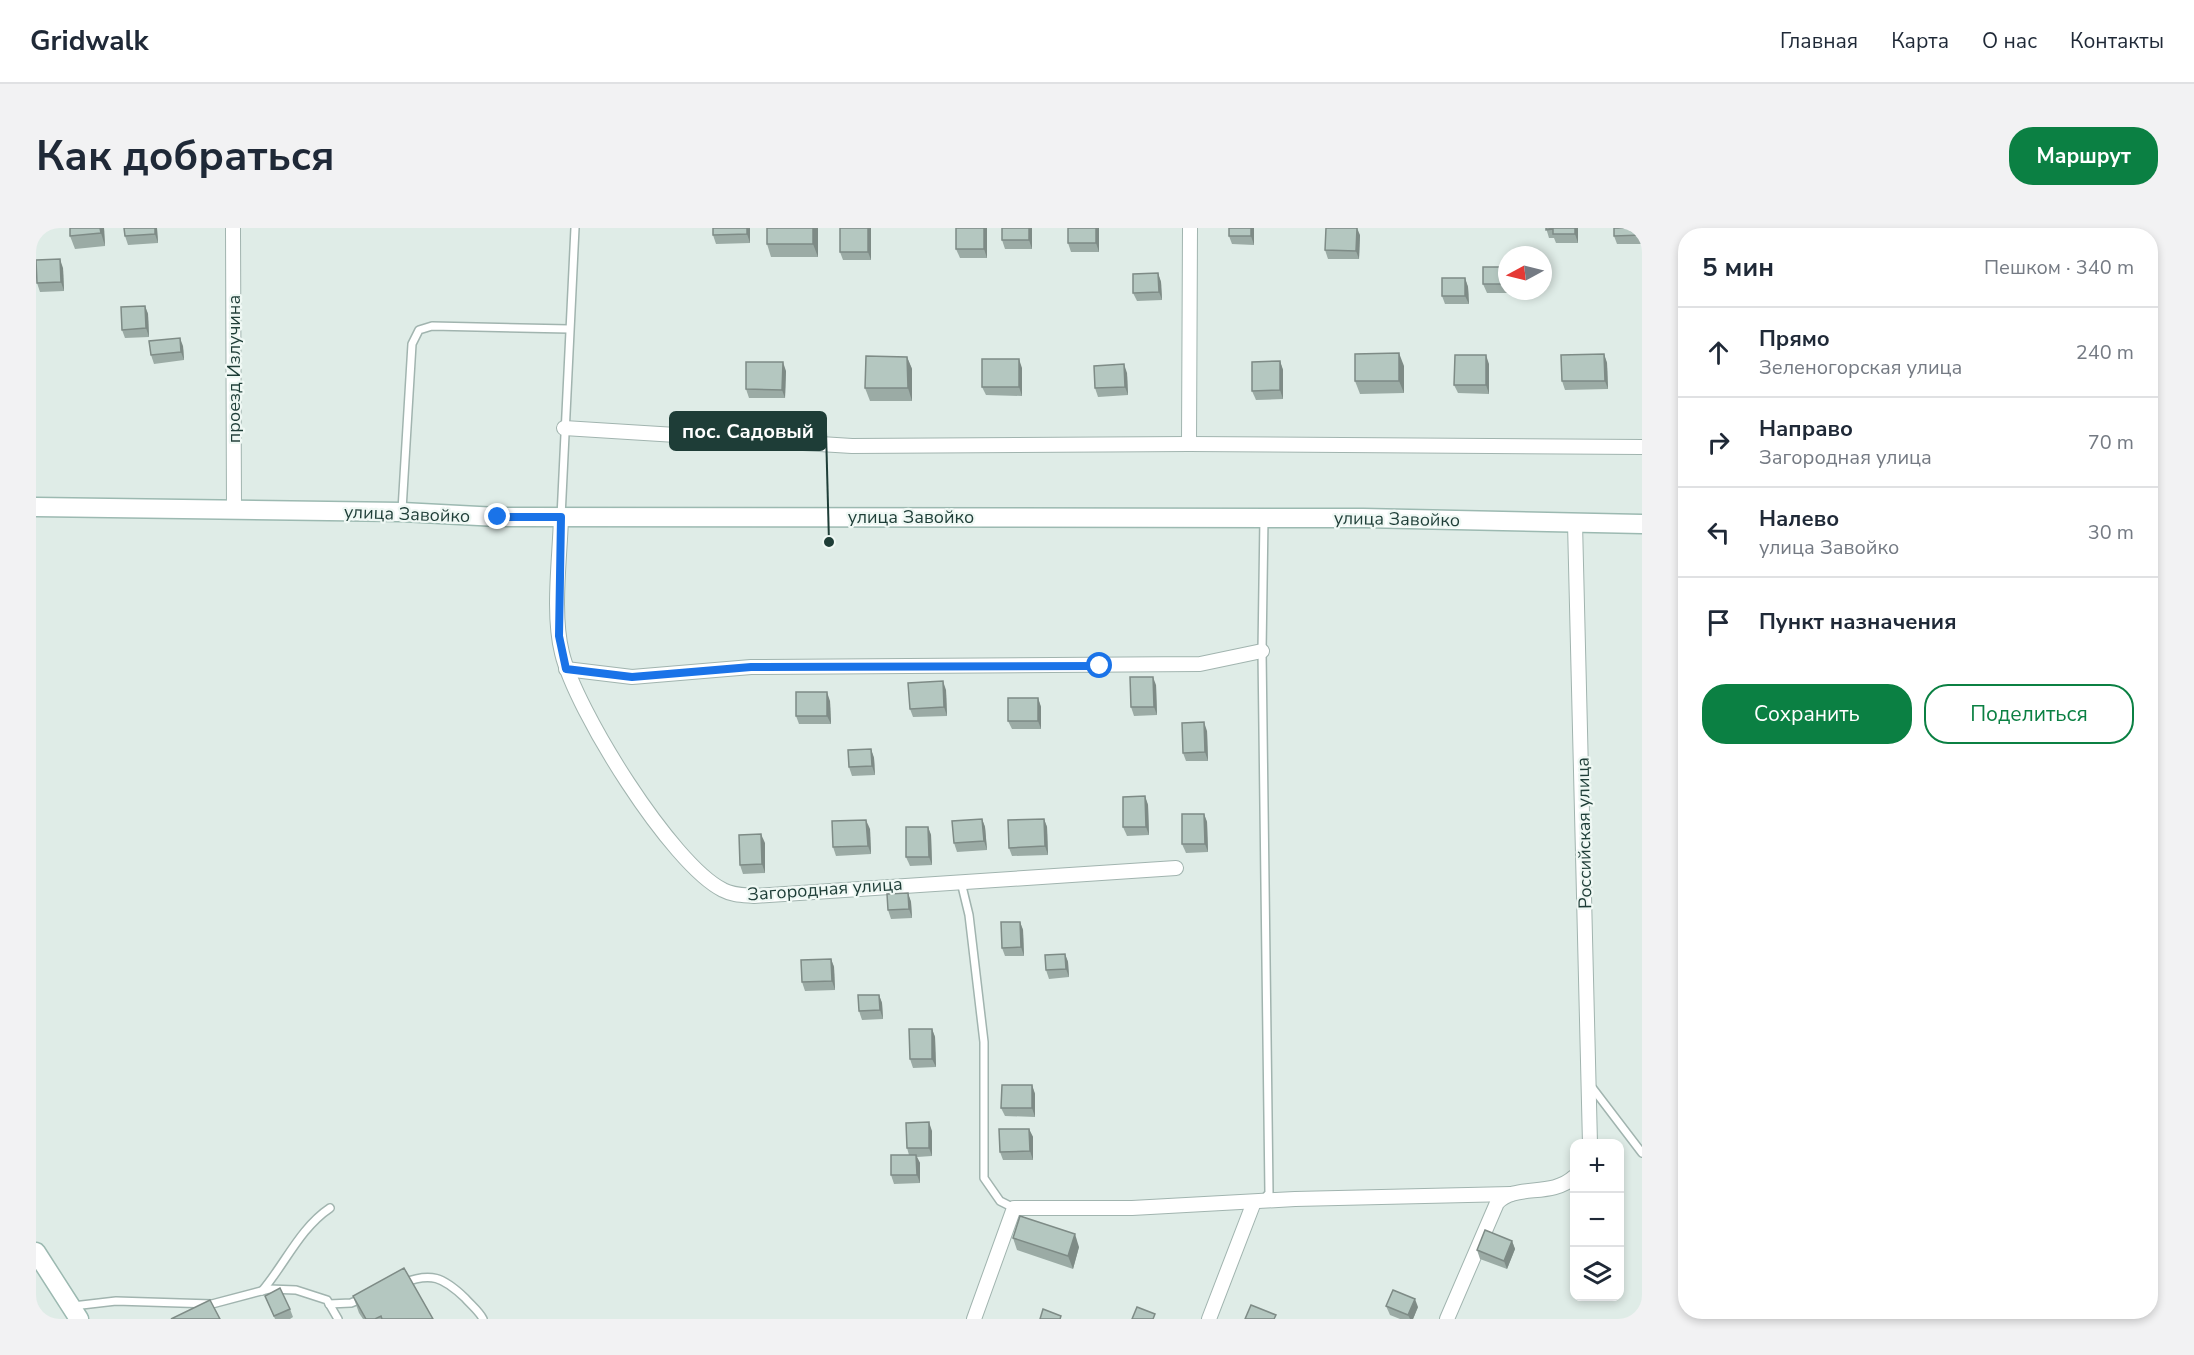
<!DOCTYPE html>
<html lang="ru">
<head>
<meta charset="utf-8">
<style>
  :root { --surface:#fff; --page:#f2f2f3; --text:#1f2937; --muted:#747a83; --line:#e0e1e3; --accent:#0b8043 }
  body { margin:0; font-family:"Nunito Sans",sans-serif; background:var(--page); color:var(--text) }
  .controls { position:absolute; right:18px; bottom:18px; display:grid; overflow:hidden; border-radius:12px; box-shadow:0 3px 9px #0003 }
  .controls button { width:54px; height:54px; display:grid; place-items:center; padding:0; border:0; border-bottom:2px solid var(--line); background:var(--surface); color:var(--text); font:30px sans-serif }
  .compass { position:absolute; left:1462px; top:18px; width:54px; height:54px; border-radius:50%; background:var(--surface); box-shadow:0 3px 9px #0003; rotate:263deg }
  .stop { position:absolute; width:18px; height:18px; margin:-14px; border:4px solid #1a73e8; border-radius:50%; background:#fff }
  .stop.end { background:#1a73e8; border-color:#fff; box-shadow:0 2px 6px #0008 }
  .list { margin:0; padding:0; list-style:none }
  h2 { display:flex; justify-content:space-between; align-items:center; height:78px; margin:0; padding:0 24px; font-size:26px }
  h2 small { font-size:20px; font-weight:400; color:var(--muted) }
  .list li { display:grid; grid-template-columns:39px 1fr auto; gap:18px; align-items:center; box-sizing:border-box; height:90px; padding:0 24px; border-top:2px solid var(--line) }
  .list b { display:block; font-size:22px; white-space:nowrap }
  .list p { margin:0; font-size:20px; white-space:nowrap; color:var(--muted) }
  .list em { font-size:20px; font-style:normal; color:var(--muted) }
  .actions { display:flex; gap:12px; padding:18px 24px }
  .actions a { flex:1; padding:14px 0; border:2px solid var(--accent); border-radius:24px; text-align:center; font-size:21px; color:var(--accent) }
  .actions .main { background:var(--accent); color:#fff }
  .icon { flex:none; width:33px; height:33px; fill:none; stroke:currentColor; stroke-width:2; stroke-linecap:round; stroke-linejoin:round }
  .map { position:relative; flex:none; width:1606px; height:1091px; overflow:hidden; border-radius:24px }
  header { display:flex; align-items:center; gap:36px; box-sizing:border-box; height:84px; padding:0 30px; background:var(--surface); border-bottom:2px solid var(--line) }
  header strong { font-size:28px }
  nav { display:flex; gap:33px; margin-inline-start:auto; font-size:21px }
  .intro { display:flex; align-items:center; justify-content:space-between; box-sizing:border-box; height:144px; padding:0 36px }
  h1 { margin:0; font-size:42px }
  .button { padding:15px 27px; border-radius:24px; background:var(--accent); color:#fff; font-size:21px; font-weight:700 }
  main { display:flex; gap:36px; padding:0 36px }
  aside { flex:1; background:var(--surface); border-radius:24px; box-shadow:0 3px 9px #0003 }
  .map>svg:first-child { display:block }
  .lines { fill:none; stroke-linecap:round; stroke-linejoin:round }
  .lane-casing { stroke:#a1b4af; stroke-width:10 }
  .street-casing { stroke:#a1b4af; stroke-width:16 }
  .secondary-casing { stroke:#9cb9b1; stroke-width:21 }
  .lane { stroke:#fff; stroke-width:7 }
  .street { stroke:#fff; stroke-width:14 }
  .secondary { stroke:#fff; stroke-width:18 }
  .wall { fill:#9baba5 }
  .shaded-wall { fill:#7e8b86 }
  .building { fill:#b4c7c0; stroke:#7e8b86; stroke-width:1.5 }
  .route { stroke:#1a73e8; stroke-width:8 }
  .labels { text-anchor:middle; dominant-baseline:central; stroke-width:4.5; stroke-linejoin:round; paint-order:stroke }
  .street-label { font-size:18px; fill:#1e3d37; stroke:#eff8f4 }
  .leader { fill:none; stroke:#1e3d37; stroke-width:2 }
  .callout-dot { fill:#1e3d37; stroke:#eff8f4; stroke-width:2 }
  .callout { fill:#1e3d37; stroke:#1e3d37; stroke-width:2 }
  .callout-label { font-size:20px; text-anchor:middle; font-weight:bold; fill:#fff }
</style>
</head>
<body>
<header>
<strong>Gridwalk</strong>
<nav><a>Главная</a><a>Карта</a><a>О нас</a><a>Контакты</a></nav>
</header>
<div class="intro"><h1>Как добраться</h1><a class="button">Маршрут</a></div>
<main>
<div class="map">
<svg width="1606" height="1091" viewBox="0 0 1606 1091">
  <rect width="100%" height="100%" fill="#dfece7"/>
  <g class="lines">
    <defs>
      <g id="lane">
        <path d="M366 282 376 116 383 102 396 98 533 101"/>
        <path d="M525 289 539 0"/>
        <path d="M925 654 933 687 948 814V950L964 973 978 980"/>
        <path d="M1555 858 1606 925"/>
        <path d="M1227 972 1233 965 1226 423 1228 290"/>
        <path d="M367 1055C395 1044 407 1049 429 1070 435 1077 443 1083 447 1091"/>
        <path d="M226 1063C249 1036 264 1000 294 980"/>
        <path d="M293 1076 315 1075 325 1071"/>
        <path d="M37 1078 80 1073 176 1076 233 1061 260 1062 291 1072 302 1091"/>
      </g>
      <g id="street">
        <path d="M197 0 198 282"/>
        <path d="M528 200 816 218 1153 216 1606 219"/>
        <path d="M1153 216 1154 0"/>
        <path d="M525 289C524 330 516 385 526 425 539 481 635 636 687 662 696 667 707 667 718 668L1140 640"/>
        <path d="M1539 295 1554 916"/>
        <path d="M530 441 596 449 715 439 1164 436 1226 423"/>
        <path d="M938 1091 978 980H1096L1259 971 1475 966"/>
        <path d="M1173 1091 1218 974"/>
        <path d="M1411 1091 1461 975C1479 955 1515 970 1538 949"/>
      </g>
      <g id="secondary">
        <path d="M0 279 366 284 462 289 1327 290 1606 296"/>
        <path d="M0 1024 43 1091"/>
      </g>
    </defs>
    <!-- lane casing -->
    <use href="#lane" class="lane-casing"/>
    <!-- street casing -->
    <use href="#street" class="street-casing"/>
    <!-- secondary casing -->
    <use href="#secondary" class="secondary-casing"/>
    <!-- lane -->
    <use href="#lane" class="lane"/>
    <!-- street -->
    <use href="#street" class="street"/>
    <!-- secondary -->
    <use href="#secondary" class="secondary"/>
  </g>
  <!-- wall -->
  <g class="wall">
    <path d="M68 0 69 18 39 21 34 8Z"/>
    <path d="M88 0H121L122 15 92 17 89 8Z"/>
    <path d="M677 0H714V15L680 16 677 7Z"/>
    <path d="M731 0H782V29H735L731 16Z"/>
    <path d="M835 0V32H807L804 24Z"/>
    <path d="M951 0V30H924L920 21Z"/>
    <path d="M996 0V21H969L966 12Z"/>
    <path d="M1032 0H1063V24H1035L1032 15Z"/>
    <path d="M1193 0H1218V17L1196 16 1193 8Z"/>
    <path d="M1510 0H1542V15H1520L1518 10H1513Z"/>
    <path d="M1606 0V16H1581L1578 8Z"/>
    <path d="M1324 7 1323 31H1292L1289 22Z"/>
    <path d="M1470 39 1471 63H1474V65H1451L1447 56Z"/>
    <path d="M27 40 28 63 4 64 1 55Z"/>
    <path d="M1122 45 1125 54 1126 72 1101 73 1097 65Z"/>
    <path d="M1429 50 1432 59 1433 76H1409L1406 68Z"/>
    <path d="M109 78 112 86 113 109 89 110 86 102Z"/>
    <path d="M147 118 148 132 118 136 115 127Z"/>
    <path d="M1568 126 1571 135 1572 161 1529 162 1526 153Z"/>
    <path d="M871 129 876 141V173H834L829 160Z"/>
    <path d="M1244 133 1247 142V171L1220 172 1216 163Z"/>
    <path d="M1453 136V166L1422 165 1418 157Z"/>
    <path d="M1368 138V165L1324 166 1319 153Z"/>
    <path d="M986 140V168L950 167 946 159Z"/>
    <path d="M750 143 749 170H713L710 161Z"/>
    <path d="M1091 145 1092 167 1062 169 1059 160Z"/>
    <path d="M1120 457 1121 487 1098 488 1095 479Z"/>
    <path d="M910 462 911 488 877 489 874 481Z"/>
    <path d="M1002 470 1005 479V501H976L972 493Z"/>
    <path d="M794 473 795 496H763L760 488Z"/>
    <path d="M1171 503 1172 533H1150L1147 525Z"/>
    <path d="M835 521 838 530 839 547 816 548 813 539Z"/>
    <path d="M1109 568 1112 577 1113 607 1091 608 1087 599Z"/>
    <path d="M1168 586 1171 594 1172 624 1150 625 1146 616Z"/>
    <path d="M946 591 949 599 951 622 921 624 918 615Z"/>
    <path d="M1008 591 1011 599 1012 627 976 628 973 620Z"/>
    <path d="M892 599 895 607 896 637 874 638 870 629Z"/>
    <path d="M834 601 835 626 800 628 797 619Z"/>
    <path d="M729 615V645L707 646 704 637Z"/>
    <path d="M872 665 875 674 876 690 855 691 852 682Z"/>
    <path d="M984 694 987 702 988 728H969L966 720Z"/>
    <path d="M1029 726 1032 734 1033 749 1013 751 1010 742Z"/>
    <path d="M795 731 798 739 799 762 769 763 766 754Z"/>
    <path d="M843 767 846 775 847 791 826 792 823 783Z"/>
    <path d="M896 801 899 809 900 839 877 840 874 831Z"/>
    <path d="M996 857 999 866V889L969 888 965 880Z"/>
    <path d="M993 901 997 909V932H967L964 924Z"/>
    <path d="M896 903V928L881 929 884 935V955L858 956 855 947 873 927 871 920Z"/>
    <path d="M977 1010 1043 1019 1037 1041 981 1022Z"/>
    <path d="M1476 1013 1479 1021 1471 1041 1444 1031 1441 1022Z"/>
    <path d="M229 1068 254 1081 257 1089 254 1091H239Z"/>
    <path d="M317 1068 397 1091H327L323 1085Z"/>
    <path d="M1350 1078 1382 1079 1377 1091H1364L1354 1087Z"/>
  </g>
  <!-- shaded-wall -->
  <g class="shaded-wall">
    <path d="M64 0H68L69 18 65 5Z"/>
    <path d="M119 0H121L122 15 119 6Z"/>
    <path d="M711 0H714V15L711 6Z"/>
    <path d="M777 0H782V29L777 16Z"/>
    <path d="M832 0H835V32L832 24Z"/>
    <path d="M948 0H951V30L948 21Z"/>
    <path d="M993 0H996V21L993 12Z"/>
    <path d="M1060 0H1063V24L1060 15Z"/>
    <path d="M1215 0H1218V17L1215 8Z"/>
    <path d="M1321 0 1324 7 1323 31 1320 23Z"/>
    <path d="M1539 0H1542V15L1539 6Z"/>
    <path d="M24 31 27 40 28 63 25 54Z"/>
    <path d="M1122 45 1125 54 1126 72 1123 64Z"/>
    <path d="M1429 50 1432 59 1433 76 1429 68Z"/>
    <path d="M109 78 112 86 113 109 110 100Z"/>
    <path d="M144 110 147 118 148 132 145 124Z"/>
    <path d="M1363 125 1368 138V165L1363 153Z"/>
    <path d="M1568 126 1571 135 1572 161 1569 153Z"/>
    <path d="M1450 127 1453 136V166L1450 157Z"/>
    <path d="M871 129 876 141V173L872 160Z"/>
    <path d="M983 131 986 140V168L983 159Z"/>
    <path d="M1244 133 1247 142V171L1244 162Z"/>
    <path d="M747 134 750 143 749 170 746 162Z"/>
    <path d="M1088 136 1091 145 1092 167 1089 159Z"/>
    <path d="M1117 449 1120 457 1121 487 1118 479Z"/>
    <path d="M907 453 910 462 911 488 908 479Z"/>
    <path d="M791 464 794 473 795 496 791 488Z"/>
    <path d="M1002 470 1005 479V501L1002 493Z"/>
    <path d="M1168 494 1171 503 1172 533 1169 524Z"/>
    <path d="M835 521 838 530 839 547 836 538Z"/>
    <path d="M1109 568 1112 577 1113 607 1110 599Z"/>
    <path d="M1168 586 1171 594 1172 624 1169 616Z"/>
    <path d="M946 591 949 599 951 622 948 613Z"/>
    <path d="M1008 591 1011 599 1012 627 1009 618Z"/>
    <path d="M830 592 834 601 835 626 832 618Z"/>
    <path d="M892 599 895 607 896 637 893 629Z"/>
    <path d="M725 606 729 615V645L726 636Z"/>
    <path d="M872 665 875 674 876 690 873 681Z"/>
    <path d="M984 694 987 702 988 728 985 719Z"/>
    <path d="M1029 726 1032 734 1033 749 1030 741Z"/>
    <path d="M795 731 798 739 799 762 796 753Z"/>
    <path d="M843 767 846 775 847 791 844 782Z"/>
    <path d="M896 801 899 809 900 839 896 831Z"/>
    <path d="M996 857 999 866V889L996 880Z"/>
    <path d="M893 894 896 903V928L893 920Z"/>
    <path d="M993 901 997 909V932L994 923Z"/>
    <path d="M880 927 884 935V955L881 947Z"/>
    <path d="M1039 1006 1043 1019 1037 1041 1032 1028Z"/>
    <path d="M1476 1013 1479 1021 1471 1041 1468 1033Z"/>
    <path d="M1379 1071 1382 1079 1377 1091H1374L1372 1087Z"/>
  </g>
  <!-- building -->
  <g class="building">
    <path d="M34 0H64L65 5 34 8Z"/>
    <path d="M88 0H119V6L89 8Z"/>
    <path d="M677 0H711V6L677 7Z"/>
    <rect x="731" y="0" width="46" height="16"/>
    <rect x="804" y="0" width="28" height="24"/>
    <rect x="920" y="0" width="28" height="21"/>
    <rect x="966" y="0" width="27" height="12"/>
    <rect x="1032" y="0" width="28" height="15"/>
    <rect x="1193" y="0" width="22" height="8"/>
    <path d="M1290 0H1321L1320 23 1289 22Z"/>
    <path d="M1510 0H1539V6H1517V1L1510 2Z"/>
    <path d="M1578 0H1606V7L1578 8Z"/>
    <path d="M24 31 25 54 1 55 0 32Z"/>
    <path d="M1447 39H1470L1471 56H1447Z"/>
    <path d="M1122 45 1123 64 1097 65V46Z"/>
    <rect x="1406" y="50" width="23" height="18"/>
    <path d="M109 78 110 100 86 102 85 79Z"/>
    <path d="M144 110 145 124 115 127 113 113Z"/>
    <path d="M1363 125V153H1319V126Z"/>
    <path d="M1568 126 1569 153H1526L1525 127Z"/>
    <path d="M1419 127H1450V157H1418Z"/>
    <path d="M830 128 871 129 872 160H829Z"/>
    <rect x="946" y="131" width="37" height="28"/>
    <path d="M1244 133V162L1216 163V134Z"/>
    <path d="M710 134H747L746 162 710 161Z"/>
    <path d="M1088 136 1089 159 1059 160 1058 138Z"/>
    <path d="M1094 449H1117L1118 479H1095Z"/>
    <path d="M907 453 908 479 874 481 872 455Z"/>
    <rect x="760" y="464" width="31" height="24"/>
    <rect x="972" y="470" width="30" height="23"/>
    <path d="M1168 494 1169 524 1147 525 1146 495Z"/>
    <path d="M835 521 836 538 813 539 812 522Z"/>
    <path d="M1109 568 1110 599H1087V569Z"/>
    <path d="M1146 586H1168L1169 616H1146Z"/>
    <path d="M946 591 948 613 918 615 916 593Z"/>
    <path d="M1008 591 1009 618 973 620 972 592Z"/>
    <path d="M830 592 832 618 797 619 796 593Z"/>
    <path d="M870 599H892L893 629H870Z"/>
    <path d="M725 606 726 636 704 637 703 607Z"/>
    <path d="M872 665 873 681 852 682 851 666Z"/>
    <path d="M965 694H984L985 719 966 720Z"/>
    <path d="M1029 726 1030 741 1010 742 1009 727Z"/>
    <path d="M795 731 796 753 766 754 765 732Z"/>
    <path d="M822 767H843L844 782 823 783Z"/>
    <path d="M873 801H896V831H874Z"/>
    <path d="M966 857H996V880H965Z"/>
    <path d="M893 894V920H871L870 895Z"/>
    <path d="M963 901H993L994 923 964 924Z"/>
    <path d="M855 927H880L881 947H855Z"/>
    <path d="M984 988 1039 1006 1032 1028 977 1010Z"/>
    <path d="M1449 1002 1476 1013 1468 1033 1441 1022Z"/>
    <path d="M368 1040 397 1091H346L345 1088 339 1091H330L317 1068Z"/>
    <path d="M244 1060 254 1081 238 1088 229 1068Z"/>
    <path d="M1357 1062 1379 1071 1372 1087 1350 1078Z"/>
    <path d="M174 1072 184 1091H135Z"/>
    <path d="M1215 1077 1240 1087 1238 1091H1209Z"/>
    <path d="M1101 1079 1119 1086 1117 1091H1096Z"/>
    <path d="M1007 1081 1025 1088 1024 1091H1004Z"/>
  </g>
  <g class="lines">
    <!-- route -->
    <path class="route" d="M462 289H525L523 408 530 441 596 449 715 439 1064 438"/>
  </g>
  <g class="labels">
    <!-- street labels -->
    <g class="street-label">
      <text transform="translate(198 141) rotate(-90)">проезд Излучина</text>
      <text transform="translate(371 286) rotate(2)">улица Завойко</text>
      <text x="875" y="289">улица Завойко</text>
      <text transform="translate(1361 291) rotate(1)">улица Завойко</text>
      <text transform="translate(1548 605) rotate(-91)">Российская улица</text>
      <text transform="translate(789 661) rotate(-4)">Загородная улица</text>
    </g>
  </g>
  <!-- callouts -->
  <path class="leader" d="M793 314L790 203"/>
  <circle class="callout-dot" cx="793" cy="314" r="6"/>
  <rect class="callout" x="634" y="184" width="156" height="38" rx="6"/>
  <g class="callout-label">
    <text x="712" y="210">пос. Садовый</text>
  </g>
</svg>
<div class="controls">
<button>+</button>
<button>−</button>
<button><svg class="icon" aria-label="layers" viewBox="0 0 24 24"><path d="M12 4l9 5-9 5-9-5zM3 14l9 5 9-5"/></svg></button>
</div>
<svg class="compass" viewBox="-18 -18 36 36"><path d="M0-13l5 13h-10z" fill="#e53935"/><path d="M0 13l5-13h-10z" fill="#747a83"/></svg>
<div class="stop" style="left:1064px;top:438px"></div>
<div class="stop end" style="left:462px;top:289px"></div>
</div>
<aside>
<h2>5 мин<small>Пешком · 340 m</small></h2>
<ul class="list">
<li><svg class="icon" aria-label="ahead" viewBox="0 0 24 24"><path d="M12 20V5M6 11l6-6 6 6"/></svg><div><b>Прямо</b><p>Зеленогорская улица</p></div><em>240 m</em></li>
<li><svg class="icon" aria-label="right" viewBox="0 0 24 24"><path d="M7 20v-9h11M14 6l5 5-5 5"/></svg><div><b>Направо</b><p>Загородная улица</p></div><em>70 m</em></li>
<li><svg class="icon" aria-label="left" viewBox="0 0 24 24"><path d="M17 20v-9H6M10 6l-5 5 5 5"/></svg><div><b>Налево</b><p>улица Завойко</p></div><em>30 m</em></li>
<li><svg class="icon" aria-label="arrive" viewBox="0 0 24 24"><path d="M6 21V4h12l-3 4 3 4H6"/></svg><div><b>Пункт назначения</b></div></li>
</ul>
<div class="actions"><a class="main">Сохранить</a><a>Поделиться</a></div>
</aside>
</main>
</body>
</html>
